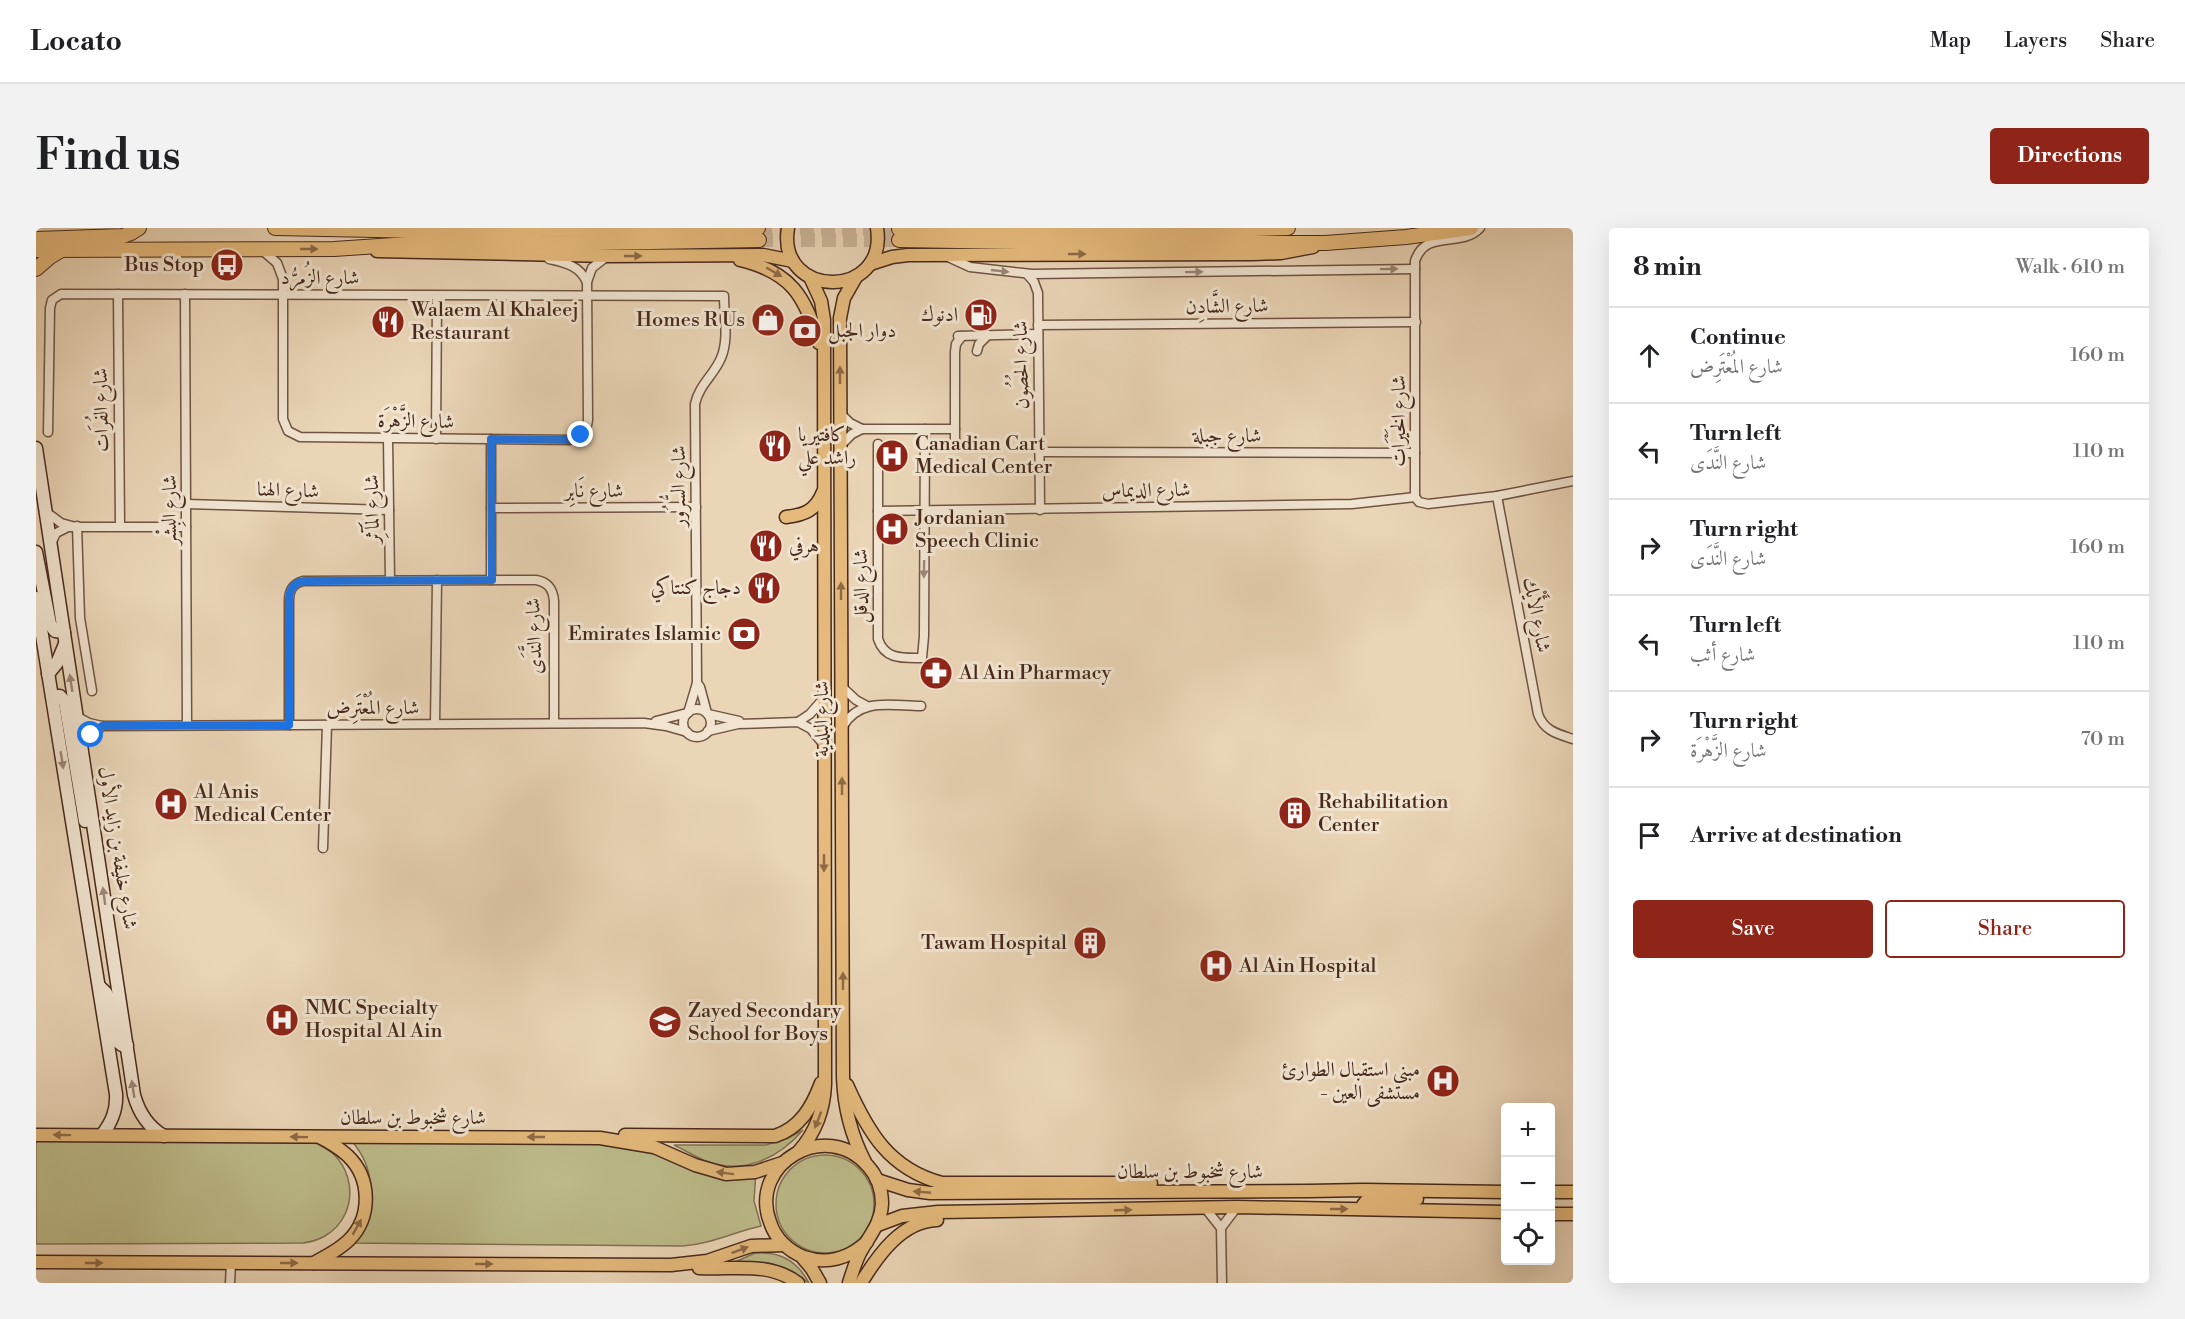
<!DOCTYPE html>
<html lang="en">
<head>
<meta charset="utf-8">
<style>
  :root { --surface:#fff; --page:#f2f2f2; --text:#202124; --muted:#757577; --line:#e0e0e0; --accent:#8f2418 }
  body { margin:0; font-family:"Libre Bodoni",Amiri,serif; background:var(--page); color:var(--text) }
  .controls { position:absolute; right:18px; bottom:18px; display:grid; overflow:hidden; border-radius:6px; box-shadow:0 6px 24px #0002 }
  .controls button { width:54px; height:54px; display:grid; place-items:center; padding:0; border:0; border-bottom:2px solid var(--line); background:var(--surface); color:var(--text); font:30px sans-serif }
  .stop { position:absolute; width:18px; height:18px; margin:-14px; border:4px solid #1a73e8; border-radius:50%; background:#fff }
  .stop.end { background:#1a73e8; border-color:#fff; box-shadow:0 2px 6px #0008 }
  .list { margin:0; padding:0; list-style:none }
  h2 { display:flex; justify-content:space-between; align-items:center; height:78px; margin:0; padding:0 24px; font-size:26px }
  h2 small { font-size:20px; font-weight:400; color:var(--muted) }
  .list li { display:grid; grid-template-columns:39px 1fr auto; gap:18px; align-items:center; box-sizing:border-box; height:96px; padding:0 24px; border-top:2px solid var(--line) }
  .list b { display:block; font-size:22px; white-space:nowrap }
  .list p { margin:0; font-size:20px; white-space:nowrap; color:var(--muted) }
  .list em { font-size:20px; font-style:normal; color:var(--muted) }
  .actions { display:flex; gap:12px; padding:18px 24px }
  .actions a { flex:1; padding:14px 0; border:2px solid var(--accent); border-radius:6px; text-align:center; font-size:21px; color:var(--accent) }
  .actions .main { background:var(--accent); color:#fff }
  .icon { flex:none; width:33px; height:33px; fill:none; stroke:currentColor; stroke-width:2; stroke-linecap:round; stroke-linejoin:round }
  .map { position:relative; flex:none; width:1537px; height:1055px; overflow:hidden; border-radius:6px }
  header { display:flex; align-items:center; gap:36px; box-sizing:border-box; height:84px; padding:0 30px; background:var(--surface); border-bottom:2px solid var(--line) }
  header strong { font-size:28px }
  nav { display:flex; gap:33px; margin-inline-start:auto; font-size:21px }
  .intro { display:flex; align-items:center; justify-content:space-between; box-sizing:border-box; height:144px; padding:0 36px }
  h1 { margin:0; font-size:42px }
  .button { padding:15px 27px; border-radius:6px; background:var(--accent); color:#fff; font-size:21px; font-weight:700 }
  main { display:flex; gap:36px; padding:0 36px }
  aside { flex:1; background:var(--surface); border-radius:6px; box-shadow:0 6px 24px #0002 }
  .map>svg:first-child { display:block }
  .green { fill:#bdbb8a; stroke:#827253; stroke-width:1.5 }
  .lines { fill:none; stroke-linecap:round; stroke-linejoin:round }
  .trunk-tunnel { stroke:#c9b398; stroke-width:14; stroke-dasharray:14 7; stroke-linecap:butt }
  .minor-casing { stroke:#705443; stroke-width:11 }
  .secondary-casing { stroke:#47291c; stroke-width:15 }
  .primary-casing { stroke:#47291c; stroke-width:15 }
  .trunk-casing { stroke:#47291c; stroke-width:16 }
  .minor { stroke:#f1e4d0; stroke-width:8 }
  .secondary { stroke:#f1e4d0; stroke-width:12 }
  .primary { stroke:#e5ba7c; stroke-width:12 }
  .trunk { stroke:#e5ba7c; stroke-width:14 }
  .oneway { fill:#8e6a47 }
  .oneway2 { fill:#9c8676 }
  .route { stroke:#1a73e8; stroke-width:8 }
  .labels { text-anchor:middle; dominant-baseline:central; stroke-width:6; stroke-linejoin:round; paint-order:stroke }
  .poi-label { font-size:20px; fill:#47291c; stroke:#f1e4d0; text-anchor:start }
  .street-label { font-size:20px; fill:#47291c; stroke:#f1e4d0 }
</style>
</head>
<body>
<header>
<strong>Locato</strong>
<nav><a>Map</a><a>Layers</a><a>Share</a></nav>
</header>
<div class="intro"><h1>Find us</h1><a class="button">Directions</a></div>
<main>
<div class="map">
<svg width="1537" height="1055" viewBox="0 0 1537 1055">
  <rect width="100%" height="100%" fill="#ead5b7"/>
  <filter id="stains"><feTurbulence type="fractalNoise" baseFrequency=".00333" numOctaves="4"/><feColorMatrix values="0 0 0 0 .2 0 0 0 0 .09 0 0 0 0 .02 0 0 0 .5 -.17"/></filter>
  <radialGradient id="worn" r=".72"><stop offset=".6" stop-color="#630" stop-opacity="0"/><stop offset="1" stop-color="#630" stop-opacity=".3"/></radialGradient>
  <!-- green -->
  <g class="green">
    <path d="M767 902C742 931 706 948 667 932 657 927 648 922 638 917H730L752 910Z"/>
    <path d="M0 907 276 914C319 926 328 985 289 1008 282 1012 274 1014 267 1015L0 1016Z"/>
    <path d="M315 912H583L669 942 720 943 718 973 725 998C698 1004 675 1016 647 1018L314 1015C330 974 348 951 315 912Z"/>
    <circle cx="789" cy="976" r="49"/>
    <path d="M719 1025C744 1023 762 1034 773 1055L756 1043 733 1035 699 1034Z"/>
  </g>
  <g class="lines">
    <!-- trunk-tunnel -->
    <g class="trunk-tunnel">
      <path d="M722 0 863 1"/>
      <path d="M723 12H863"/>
    </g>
    <defs>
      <g id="minor">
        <path d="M1444 0C1424 21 1390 0 1379 33V269L1383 274 1392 276 1461 268 1537 253"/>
        <path d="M226 22 241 35 247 51V191L252 203 264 209 533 212C544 210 551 203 552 192L551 54 556 40 570 29"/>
        <path d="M908 27 934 39 996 46 1379 41"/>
        <path d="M513 31C529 35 543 37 551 54"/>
        <path d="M991 46 998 54 1002 65 1004 282"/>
        <path d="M82 66 84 298"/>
        <path d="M149 66 151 497"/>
        <path d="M1002 97 1380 94"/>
        <path d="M922 108 1002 106"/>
        <path d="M941 123 943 116 952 107"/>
        <path d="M805 186 814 195 826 201"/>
        <path d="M12 204 14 80 16 72 25 66 688 68C688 87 693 112 685 130 678 147 663 157 659 176L661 455 652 485"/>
        <path d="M352 210 354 352"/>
        <path d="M400 211 401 68"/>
        <path d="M455 211V352"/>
        <path d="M842 216V411C849 432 867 430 886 430L888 408 889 201"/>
        <path d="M919 216V124L920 116 926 108"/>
        <path d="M805 217 816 206 826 201H919"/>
        <path d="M1004 224 1379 225"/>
        <path d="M1461 268 1502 486C1508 503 1522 506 1537 511"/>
        <path d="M150 276 353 282"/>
        <path d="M455 280 660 279"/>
        <path d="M842 283 1316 276 1379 269"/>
        <path d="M10 284 25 295 36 298"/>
        <path d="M41 298 44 390 56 463"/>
        <path d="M15 316 20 305 32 299H150"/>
        <path d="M661 455 664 459 671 485"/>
        <path d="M806 459 820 472 831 478"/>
        <circle cx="661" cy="495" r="14"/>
        <path d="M672 486 703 493"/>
        <path d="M40 488 53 495 66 498 608 495 630 498 651 504"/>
        <path d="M620 493 651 485"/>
        <path d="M762 494 774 486 788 470"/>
        <path d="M399 496 401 352"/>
        <path d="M253 497V373C253 363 256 356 267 353L500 352C512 354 517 361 518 373V495"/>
        <path d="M807 498C825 469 855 478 885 478"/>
        <path d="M672 503 702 496 762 494 775 501 788 517"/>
        <path d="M45 518 66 498"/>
        <path d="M287 620 291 497"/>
        <path d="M1170 981 1185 1000 1186 1055"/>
        <path d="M1185 1000 1201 979"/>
        <path d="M194 1055 195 1035"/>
      </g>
      <g id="secondary">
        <path d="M0 220 98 867C103 885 112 899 128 908"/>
        <path d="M0 324 14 396 19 403 28 404"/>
        <path d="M0 370 80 866C81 882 76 894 66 907"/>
        <path d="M12 446 21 435 29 416"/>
        <path d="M16 468H24L29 474 49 593"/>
        <path d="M64 759 70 765 73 771 81 813 86 817H91"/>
      </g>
      <g id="primary">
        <path d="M752 0C740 71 852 73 841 0"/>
        <path d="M341 23 573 28 727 27 757 33"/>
        <path d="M704 32C755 44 769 68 783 115"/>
        <path d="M834 36 856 29 872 27 1217 26 1245 25 1277 19"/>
        <path d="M820 49 808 70 804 90 807 849C808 880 815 907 829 934"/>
        <path d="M750 289C769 287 780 282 787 264"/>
        <path d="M811 857C832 904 853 941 906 955H1115"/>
        <path d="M0 907 564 910 618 919 659 937 690 946 719 944 746 935"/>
        <path d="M589 907 739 908C764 900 776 879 785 855"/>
        <path d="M763 923C780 904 788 882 789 856L788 92 785 73 774 49"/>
        <path d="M841 952 872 962 894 965 1273 963 1327 962 1470 964"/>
        <path d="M1514 964H1537"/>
        <path d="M1331 981 1327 977 1331 972 1381 971"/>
        <path d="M1514 986H1537"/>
        <path d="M842 997 866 988 902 984 1201 979 1470 984"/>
        <path d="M766 1029 776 1041 784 1055"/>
        <path d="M0 1034 635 1037 671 1033 715 1018 748 1017"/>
        <path d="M278 1035C290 1028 303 1022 313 1012 336 989 335 950 312 928 304 920 294 915 284 909"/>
        <path d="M663 1040C698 1042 732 1033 762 1055"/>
        <path d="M813 1055C816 1045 819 1035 824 1025 833 1008 845 996 846 976 846 962 841 948 832 938 791 890 712 935 734 994 739 1010 752 1023 768 1029 791 1037 813 1030 831 1014"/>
        <path d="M825 1055C842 1027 866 993 901 992"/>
      </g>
      <g id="trunk">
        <path d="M239 0 389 3 722 0"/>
        <path d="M863 1 1144 3 1252 0"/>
        <path d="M0 11 87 8 95 5 103 0"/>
        <path d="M863 12 1044 15H1289L1370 9 1435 0"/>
        <path d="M0 22 298 21 373 16 560 15 723 12"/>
        <path d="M0 41 14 29 24 23"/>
      </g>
    </defs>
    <!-- minor casing -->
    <use href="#minor" class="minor-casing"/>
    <!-- secondary casing -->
    <use href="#secondary" class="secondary-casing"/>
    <!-- primary casing -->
    <use href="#primary" class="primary-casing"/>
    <!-- trunk casing -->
    <use href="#trunk" class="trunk-casing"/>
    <!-- minor -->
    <use href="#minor" class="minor"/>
    <!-- secondary -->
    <use href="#secondary" class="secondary"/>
    <!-- primary -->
    <use href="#primary" class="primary"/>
    <!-- trunk -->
    <use href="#trunk" class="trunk"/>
  </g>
  <!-- one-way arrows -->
  <defs><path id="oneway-solid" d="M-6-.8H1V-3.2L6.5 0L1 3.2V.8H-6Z" transform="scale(1.5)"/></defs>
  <g class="oneway">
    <use href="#oneway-solid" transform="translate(273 21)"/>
    <use href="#oneway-solid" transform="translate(1041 26)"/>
    <use href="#oneway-solid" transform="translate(597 28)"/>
    <use href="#oneway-solid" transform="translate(738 44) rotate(30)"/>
    <use href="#oneway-solid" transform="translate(804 147) rotate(-90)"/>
    <use href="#oneway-solid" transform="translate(805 363) rotate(-90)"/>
    <use href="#oneway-solid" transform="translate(806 558) rotate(-90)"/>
    <use href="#oneway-solid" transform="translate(788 635) rotate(90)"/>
    <use href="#oneway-solid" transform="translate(807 753) rotate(-90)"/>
    <use href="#oneway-solid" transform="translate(782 892) rotate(111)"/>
    <use href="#oneway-solid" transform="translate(26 907) rotate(-179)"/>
    <use href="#oneway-solid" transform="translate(263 909) rotate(-179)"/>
    <use href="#oneway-solid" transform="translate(500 909) rotate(-180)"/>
    <use href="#oneway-solid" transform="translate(689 945) rotate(-173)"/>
    <use href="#oneway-solid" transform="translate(886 964) rotate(-175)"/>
    <use href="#oneway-solid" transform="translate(1303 981)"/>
    <use href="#oneway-solid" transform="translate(1087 982) rotate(-2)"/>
    <use href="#oneway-solid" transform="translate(321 999) rotate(-61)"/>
    <use href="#oneway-solid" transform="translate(704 1022) rotate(-21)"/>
    <use href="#oneway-solid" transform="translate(58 1035)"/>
    <use href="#oneway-solid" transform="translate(253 1035)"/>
    <use href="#oneway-solid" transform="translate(448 1036)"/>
  </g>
  <g class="oneway2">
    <use href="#oneway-solid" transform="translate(1353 41) rotate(-1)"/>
    <use href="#oneway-solid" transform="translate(964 43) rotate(6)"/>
    <use href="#oneway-solid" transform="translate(1158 44) rotate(-1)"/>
    <use href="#oneway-solid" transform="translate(888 341) rotate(91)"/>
    <use href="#oneway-solid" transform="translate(35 455) rotate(-99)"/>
    <use href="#oneway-solid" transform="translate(26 532) rotate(81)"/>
    <use href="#oneway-solid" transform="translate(68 668) rotate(-98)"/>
    <use href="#oneway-solid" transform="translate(97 861) rotate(-99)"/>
  </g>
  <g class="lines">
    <!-- route -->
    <path class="route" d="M55 507 66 498 253 497V370C254 359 260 353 271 353L456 352 455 211 533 212 545 207"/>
  </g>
  <!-- icons -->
  <defs>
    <symbol id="bus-disc" viewBox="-11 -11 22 22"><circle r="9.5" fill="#8f2418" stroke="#f1e4d0"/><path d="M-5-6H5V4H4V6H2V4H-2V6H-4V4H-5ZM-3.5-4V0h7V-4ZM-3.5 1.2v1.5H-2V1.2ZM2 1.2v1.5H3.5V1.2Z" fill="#fff"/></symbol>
    <symbol id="fuel-disc" viewBox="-11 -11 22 22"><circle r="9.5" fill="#8f2418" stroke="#f1e4d0"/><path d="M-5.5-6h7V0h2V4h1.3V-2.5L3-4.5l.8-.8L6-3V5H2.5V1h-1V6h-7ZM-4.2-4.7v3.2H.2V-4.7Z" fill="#fff"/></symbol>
    <symbol id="shop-disc" viewBox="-11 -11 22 22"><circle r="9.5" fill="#8f2418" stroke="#f1e4d0"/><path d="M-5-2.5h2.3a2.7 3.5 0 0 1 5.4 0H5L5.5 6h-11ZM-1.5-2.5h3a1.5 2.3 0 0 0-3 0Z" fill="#fff"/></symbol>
    <symbol id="restaurant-disc" viewBox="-11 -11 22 22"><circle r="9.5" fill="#8f2418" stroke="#f1e4d0"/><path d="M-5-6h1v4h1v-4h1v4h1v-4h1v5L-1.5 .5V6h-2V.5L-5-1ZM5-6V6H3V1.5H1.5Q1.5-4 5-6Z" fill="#fff"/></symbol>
    <symbol id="bank-disc" viewBox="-11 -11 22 22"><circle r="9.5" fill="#8f2418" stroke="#f1e4d0"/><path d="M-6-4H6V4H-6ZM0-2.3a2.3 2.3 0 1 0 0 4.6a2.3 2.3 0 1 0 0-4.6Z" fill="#fff"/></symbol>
    <symbol id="hospital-disc" viewBox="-11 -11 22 22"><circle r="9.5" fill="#8f2418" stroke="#f1e4d0"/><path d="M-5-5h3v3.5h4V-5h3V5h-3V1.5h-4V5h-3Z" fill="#fff"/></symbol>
    <symbol id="pharmacy-disc" viewBox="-11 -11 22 22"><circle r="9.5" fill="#8f2418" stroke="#f1e4d0"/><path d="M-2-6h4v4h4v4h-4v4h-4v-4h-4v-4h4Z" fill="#fff"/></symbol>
    <symbol id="building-disc" viewBox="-11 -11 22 22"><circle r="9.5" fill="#8f2418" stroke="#f1e4d0"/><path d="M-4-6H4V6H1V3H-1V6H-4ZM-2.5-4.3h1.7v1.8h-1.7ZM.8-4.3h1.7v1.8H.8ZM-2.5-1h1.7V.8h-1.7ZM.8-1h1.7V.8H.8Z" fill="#fff"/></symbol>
    <symbol id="school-disc" viewBox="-11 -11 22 22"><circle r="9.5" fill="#8f2418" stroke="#f1e4d0"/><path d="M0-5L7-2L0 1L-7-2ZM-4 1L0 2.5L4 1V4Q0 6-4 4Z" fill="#fff"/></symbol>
  </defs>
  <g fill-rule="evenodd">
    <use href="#bus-disc" x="172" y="18" width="38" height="38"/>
    <use href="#fuel-disc" x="926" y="68" width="38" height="38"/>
    <use href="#shop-disc" x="713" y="73" width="38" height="38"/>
    <use href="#restaurant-disc" x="333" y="75" width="38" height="38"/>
    <use href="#bank-disc" x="750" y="84" width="38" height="38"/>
    <use href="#restaurant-disc" x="720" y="199" width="38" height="38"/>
    <use href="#hospital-disc" x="837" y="209" width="38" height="38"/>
    <use href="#hospital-disc" x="837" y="282" width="38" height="38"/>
    <use href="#restaurant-disc" x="711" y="299" width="38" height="38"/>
    <use href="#restaurant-disc" x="709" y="341" width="38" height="38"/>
    <use href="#bank-disc" x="689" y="387" width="38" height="38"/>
    <use href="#pharmacy-disc" x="881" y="426" width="38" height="38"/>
    <use href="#hospital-disc" x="116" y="557" width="38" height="38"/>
    <use href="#building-disc" x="1240" y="566" width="38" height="38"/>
    <use href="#building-disc" x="1035" y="696" width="38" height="38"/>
    <use href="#hospital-disc" x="1161" y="719" width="38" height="38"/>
    <use href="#hospital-disc" x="227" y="773" width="38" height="38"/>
    <use href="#school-disc" x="610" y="775" width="38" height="38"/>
    <use href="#hospital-disc" x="1388" y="834" width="38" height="38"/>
  </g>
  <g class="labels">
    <!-- poi labels -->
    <g class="poi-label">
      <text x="168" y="37" text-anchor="end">Bus Stop</text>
      <text x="375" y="82">Walaem Al Khaleej<tspan x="375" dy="23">Restaurant</tspan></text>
      <text x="922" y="87" text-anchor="end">ادنوك</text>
      <text x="709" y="92" text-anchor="end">Homes R Us</text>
      <text x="792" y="103">دوار الجبل</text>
      <text x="762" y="207">كافتيريا<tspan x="762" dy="23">راشد علي</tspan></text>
      <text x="879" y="216">Canadian Cart<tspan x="879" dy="23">Medical Center</tspan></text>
      <text x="879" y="290">Jordanian<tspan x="879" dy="23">Speech Clinic</tspan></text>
      <text x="753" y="318">هرفي</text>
      <text x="705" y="360" text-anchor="end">دجاج كنتاكي</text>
      <text x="685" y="406" text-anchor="end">Emirates Islamic</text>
      <text x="923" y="445">Al Ain Pharmacy</text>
      <text x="158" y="564">Al Anis<tspan x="158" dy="23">Medical Center</tspan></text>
      <text x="1282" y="574">Rehabilitation<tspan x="1282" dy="23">Center</tspan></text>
      <text x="1031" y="715" text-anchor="end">Tawam Hospital</text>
      <text x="1203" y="738">Al Ain Hospital</text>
      <text x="269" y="780">NMC Specialty<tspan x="269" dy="23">Hospital Al Ain</tspan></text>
      <text x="652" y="783">Zayed Secondary<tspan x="652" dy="23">School for Boys</tspan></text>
      <text x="1384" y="842" text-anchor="end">مبنى استقبال الطوارئ<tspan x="1384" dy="23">- مستشفى العين</tspan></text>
    </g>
    <!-- street labels -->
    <g class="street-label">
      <text x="284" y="50">شارع الزُمرُّد</text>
      <text transform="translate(1191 79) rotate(-1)">شارع الشَّادِن</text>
      <text transform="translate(986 137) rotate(-91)">شارع الحُصُون</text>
      <text transform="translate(66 182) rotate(-91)">شارع الفُرَات</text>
      <text transform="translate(1363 193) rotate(-90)">شارع الخَيْرَات</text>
      <text transform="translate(380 194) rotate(1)">شارع الزَّهْرَة</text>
      <text x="1191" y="208">شارع جبلة</text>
      <text transform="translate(643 258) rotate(-90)">شارع السُّرُور</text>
      <text transform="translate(252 263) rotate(2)">شارع الهنا</text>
      <text x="558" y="263">شارع نَابِر</text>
      <text transform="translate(1110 263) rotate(-1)">شارع الديماس</text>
      <text transform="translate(337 281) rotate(-91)">شارع المَآثِر</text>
      <text transform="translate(134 282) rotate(-90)">شارع البِشْر</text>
      <text transform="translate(825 358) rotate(-90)">شارع الدقل</text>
      <text transform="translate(1500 387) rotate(79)">شارع الأَيْك</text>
      <text transform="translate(499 408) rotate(-92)">شارع النَّدَى</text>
      <text x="337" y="480">شارع المُعْتَرِض</text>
      <text transform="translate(786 491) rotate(-90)">شارع البلدية</text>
      <text transform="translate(81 620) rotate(81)">شارع خليفة بن زايد الأول</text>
      <text x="377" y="890">شارع شخبوط بن سلطان</text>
      <text x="1154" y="944">شارع شخبوط بن سلطان</text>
    </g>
  </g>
  <rect width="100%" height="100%" filter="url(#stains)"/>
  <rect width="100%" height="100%" fill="url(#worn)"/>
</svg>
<div class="controls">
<button>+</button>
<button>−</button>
<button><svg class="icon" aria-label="locate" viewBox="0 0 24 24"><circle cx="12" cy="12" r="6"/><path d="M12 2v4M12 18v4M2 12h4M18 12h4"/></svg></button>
</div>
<div class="stop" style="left:55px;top:507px"></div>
<div class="stop end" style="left:545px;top:207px"></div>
</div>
<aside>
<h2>8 min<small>Walk · 610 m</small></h2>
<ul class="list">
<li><svg class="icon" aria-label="ahead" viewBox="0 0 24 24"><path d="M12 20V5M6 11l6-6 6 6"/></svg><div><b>Continue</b><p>شارع المُعْتَرِض</p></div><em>160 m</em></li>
<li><svg class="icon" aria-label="left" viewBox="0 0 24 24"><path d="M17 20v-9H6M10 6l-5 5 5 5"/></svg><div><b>Turn left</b><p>شارع النَّدَى</p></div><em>110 m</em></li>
<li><svg class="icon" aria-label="right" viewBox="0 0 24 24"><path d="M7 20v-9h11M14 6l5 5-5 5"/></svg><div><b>Turn right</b><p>شارع النَّدَى</p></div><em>160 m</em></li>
<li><svg class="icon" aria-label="left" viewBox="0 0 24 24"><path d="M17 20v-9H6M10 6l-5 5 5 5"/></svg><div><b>Turn left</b><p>شارع أثب</p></div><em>110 m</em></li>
<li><svg class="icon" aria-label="right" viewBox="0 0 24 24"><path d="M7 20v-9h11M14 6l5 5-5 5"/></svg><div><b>Turn right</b><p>شارع الزَّهْرَة</p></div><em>70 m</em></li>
<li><svg class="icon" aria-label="arrive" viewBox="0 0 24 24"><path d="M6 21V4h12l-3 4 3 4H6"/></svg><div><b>Arrive at destination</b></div></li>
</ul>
<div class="actions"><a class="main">Save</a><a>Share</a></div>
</aside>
</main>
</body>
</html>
